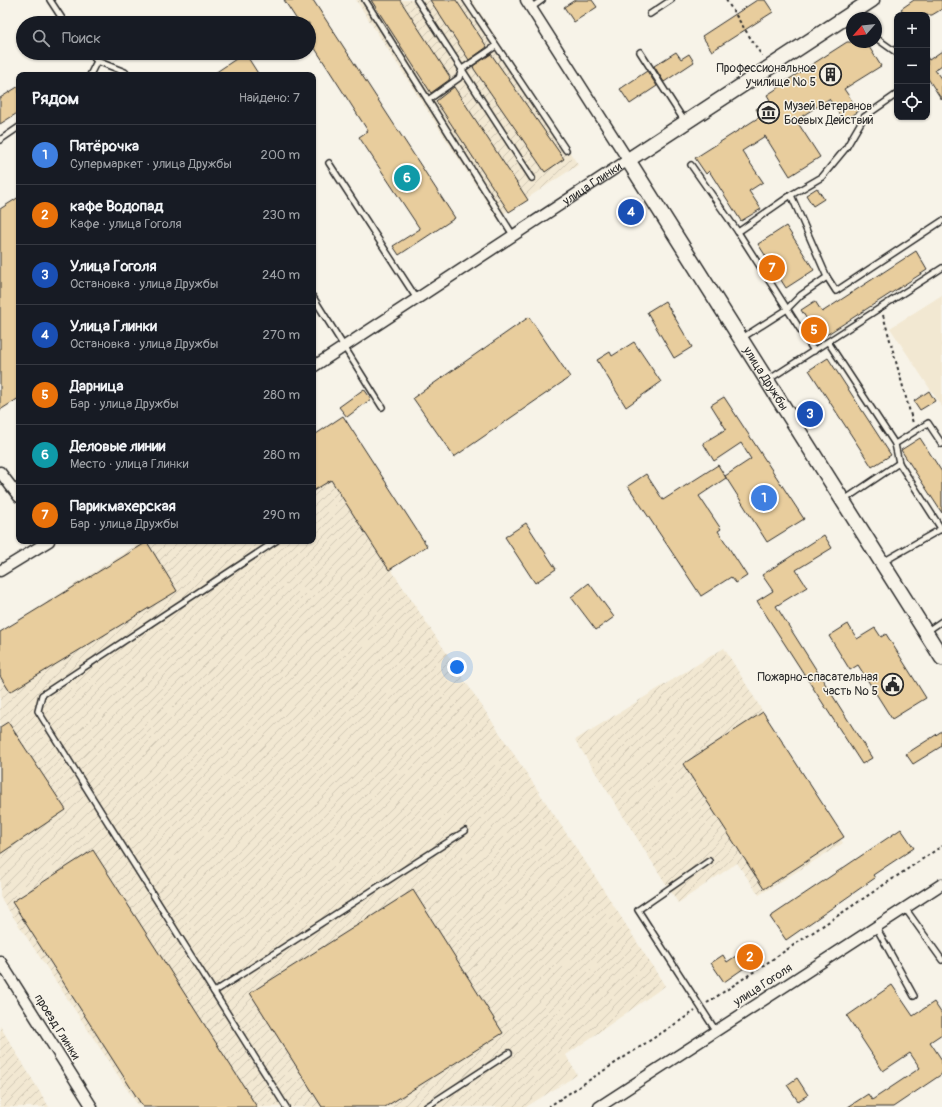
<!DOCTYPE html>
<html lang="ru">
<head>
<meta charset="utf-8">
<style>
  :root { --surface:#171b24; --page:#242831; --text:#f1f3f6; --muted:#9ea1a6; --line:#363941; --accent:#0b8043 }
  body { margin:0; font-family:Pangolin,sans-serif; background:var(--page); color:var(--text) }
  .controls { position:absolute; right:12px; top:12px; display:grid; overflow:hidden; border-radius:8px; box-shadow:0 1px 3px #0004 }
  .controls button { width:36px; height:36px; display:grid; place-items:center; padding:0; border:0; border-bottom:1px solid var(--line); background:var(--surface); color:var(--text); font:20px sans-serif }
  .compass { position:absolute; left:846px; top:12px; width:36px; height:36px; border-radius:50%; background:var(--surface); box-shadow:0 1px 3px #0004; rotate:242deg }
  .you { position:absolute; left:457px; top:667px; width:14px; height:14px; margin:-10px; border:3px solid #fff; border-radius:50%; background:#1a73e8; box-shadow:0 0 0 6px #1a73e833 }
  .badge { display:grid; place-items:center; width:26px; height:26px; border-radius:50%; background:var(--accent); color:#fff; font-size:13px; font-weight:700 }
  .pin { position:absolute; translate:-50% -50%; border:2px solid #fff; box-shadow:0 1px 4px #0006 }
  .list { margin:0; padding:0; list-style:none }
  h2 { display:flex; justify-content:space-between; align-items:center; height:52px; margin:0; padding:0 16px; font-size:17px }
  h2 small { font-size:13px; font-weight:400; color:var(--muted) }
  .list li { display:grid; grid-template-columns:26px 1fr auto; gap:12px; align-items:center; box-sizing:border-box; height:60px; padding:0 16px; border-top:1px solid var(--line) }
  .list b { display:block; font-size:15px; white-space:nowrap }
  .list p { margin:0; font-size:13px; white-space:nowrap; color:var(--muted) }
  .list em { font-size:13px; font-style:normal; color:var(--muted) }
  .icon { flex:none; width:22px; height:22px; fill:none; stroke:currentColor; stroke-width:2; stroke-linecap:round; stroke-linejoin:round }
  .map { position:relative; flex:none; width:942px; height:1107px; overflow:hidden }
  .search { position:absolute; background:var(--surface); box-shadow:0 1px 3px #0004; left:16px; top:16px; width:300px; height:44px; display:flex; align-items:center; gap:10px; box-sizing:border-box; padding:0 14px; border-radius:22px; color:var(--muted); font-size:15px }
  .panel { position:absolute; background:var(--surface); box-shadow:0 1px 3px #0004; left:16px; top:72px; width:300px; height:472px; border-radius:8px }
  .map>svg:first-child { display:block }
  .built { fill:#f2e8d2 }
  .industrial { fill:url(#industrial-furrows) }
  .building { fill:#e8cd9d; stroke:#2b2b2b }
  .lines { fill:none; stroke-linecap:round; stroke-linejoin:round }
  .lane-casing { stroke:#2b2b2b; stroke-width:8 }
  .street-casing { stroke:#2b2b2b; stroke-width:13 }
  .secondary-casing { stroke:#2b2b2b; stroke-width:17 }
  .path { stroke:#2b2b2b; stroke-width:2; stroke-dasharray:3 3; stroke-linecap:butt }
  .lane { stroke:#f7f3e8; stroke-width:5 }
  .street { stroke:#f7f3e8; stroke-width:10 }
  .secondary { stroke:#f7f3e8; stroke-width:14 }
  .labels { text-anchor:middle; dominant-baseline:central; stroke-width:3; stroke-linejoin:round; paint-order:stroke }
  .poi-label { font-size:12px; fill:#2b2b2b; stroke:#f7f3e8; text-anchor:end }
  .street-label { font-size:12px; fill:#2b2b2b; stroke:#f7f3e8 }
</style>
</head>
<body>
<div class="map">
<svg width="942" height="1107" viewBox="0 0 942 1107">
  <defs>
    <pattern id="industrial-furrows" width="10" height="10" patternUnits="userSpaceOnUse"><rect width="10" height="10" fill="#f2e8d2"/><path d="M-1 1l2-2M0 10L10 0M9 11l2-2" fill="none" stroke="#d0c7b4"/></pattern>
  </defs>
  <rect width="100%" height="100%" fill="#f7f3e8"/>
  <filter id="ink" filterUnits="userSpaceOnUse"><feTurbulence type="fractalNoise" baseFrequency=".025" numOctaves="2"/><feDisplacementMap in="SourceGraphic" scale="8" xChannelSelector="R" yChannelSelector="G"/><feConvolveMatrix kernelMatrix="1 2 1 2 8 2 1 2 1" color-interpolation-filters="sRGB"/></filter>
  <g filter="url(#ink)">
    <!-- built -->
    <path class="built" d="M942 295V407L890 328Z"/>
    <!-- industrial -->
    <g class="industrial">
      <path d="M356 0H472L578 165 497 218Z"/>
      <path d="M313 452 596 878 665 986 566 1055 577 1075 526 1107H139L0 897V632L143 541H313Z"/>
      <path d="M724 648 843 843 759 895 737 863 678 903 575 740Z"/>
      <path d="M0 1026 49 1107H0Z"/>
    </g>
    <!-- building -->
    <g class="building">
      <path d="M284 0H313L455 218 399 255 393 246 420 229 359 137 368 131 309 39V23H299Z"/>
      <path d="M371 0H400L450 77 449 80 431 93Z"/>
      <path d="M430 0H456L487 47 469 60Z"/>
      <path d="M575 0H592L597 7 574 22 564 7Z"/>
      <path d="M757 0H765L773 12 712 51 702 36Z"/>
      <path d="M914 0H942V9L932 15H905L901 9Z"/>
      <path d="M847 42H866L881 66 844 89 859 111 844 121 829 99 796 120 820 157 790 176 765 136 742 151 763 182 749 191 761 209 741 221 709 171 706 174 695 158 761 116 756 109 770 100 767 95 781 86 780 85Z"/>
      <path d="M942 51V65L935 70 942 80V100L927 77V57L929 60Z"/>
      <path d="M676 52 681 59 689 54 694 62 664 82 654 66Z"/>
      <path d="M245 53 259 75H212Z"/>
      <path d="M491 54 564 159 545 172 474 69 473 66Z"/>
      <path d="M647 71 657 86 630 104 620 89Z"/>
      <path d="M19 86V112L0 124V98Z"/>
      <path d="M454 87 528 200 509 212 436 101Z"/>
      <path d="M817 188 824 199 813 206 806 195Z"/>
      <path d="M19 197V398L0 410V209Z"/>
      <path d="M786 226 814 270 786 288 758 244Z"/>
      <path d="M916 251 927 270 820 339 801 310 815 301 822 312Z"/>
      <path d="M665 301 692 347 674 358 647 312Z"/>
      <path d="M529 317 570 377 454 457 413 398Z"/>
      <path d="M634 342 661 382 626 407 597 360 610 352 612 356Z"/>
      <path d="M828 358 891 455 872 467 809 370Z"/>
      <path d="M364 389 371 399 347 417 339 407Z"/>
      <path d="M929 391 935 401 920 410 914 401Z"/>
      <path d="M724 397 804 519 767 542 725 476 751 459 741 443 714 461 703 443 726 429 711 405Z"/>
      <path d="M343 416 427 546 389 570 331 480 313 491V436Z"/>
      <path d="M920 438 942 472V513L901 450Z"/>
      <path d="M718 465 726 478 699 496 721 529 718 531 747 576 736 583 731 577 701 596 628 486 646 474 663 500Z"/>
      <path d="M526 523 556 569 535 583 505 537Z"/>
      <path d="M824 535 832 548 796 570 807 587 776 606 872 758 862 764 757 601 773 591 762 575Z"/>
      <path d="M147 542 177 591 10 692 0 676V632Z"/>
      <path d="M589 583 614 617 596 630 571 597Z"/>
      <path d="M848 624 857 639 875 628 881 637 886 634 926 698 892 719 858 665 850 670 829 636Z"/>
      <path d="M763 712 844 837 764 889 683 764Z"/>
      <path d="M8 722 66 810 0 854V727Z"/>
      <path d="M942 731V746L913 764 906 754Z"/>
      <path d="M901 829 914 848 873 875 875 878 786 940 770 917Z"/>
      <path d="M93 850 257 1107H143L12 902Z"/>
      <path d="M413 890 503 1033 385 1107H322L250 993Z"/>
      <path d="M742 952 750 964 724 982 711 963 723 955 727 962Z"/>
      <path d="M892 985 913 1016 934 1002 942 1014V1034L930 1042 942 1060V1074L893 1107H848L868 1094 872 1100 920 1068 910 1053 883 1071 847 1016Z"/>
      <path d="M797 1078 808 1095 798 1101 787 1085Z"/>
    </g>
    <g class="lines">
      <defs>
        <g id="lane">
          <path d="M50 0 65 23"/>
          <path d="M365 0 513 235"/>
          <path d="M417 0 532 178"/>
          <path d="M466 0 566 150"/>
          <path d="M531 8 542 0"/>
          <path d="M650 14 671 0"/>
          <path d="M876 38 897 53"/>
          <path d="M640 52 685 122"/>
          <path d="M89 53 97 61 125 72 128 75"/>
          <path d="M90 75 97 61"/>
          <path d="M428 100 459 78 462 69 496 46"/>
          <path d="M0 140 19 127"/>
          <path d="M329 163 417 299"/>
          <path d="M691 165 738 232 814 351"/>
          <path d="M791 195 827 277"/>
          <path d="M738 232 791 195 822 177 846 148 864 117 897 94"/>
          <path d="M313 297 382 407"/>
          <path d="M742 338 786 310 801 295 827 277 836 291 942 221"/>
          <path d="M828 342 895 444 899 463"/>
          <path d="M768 380 942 268"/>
          <path d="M895 444 928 423 942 444"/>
          <path d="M844 500 899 463 942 530"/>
          <path d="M276 541 42 695 38 711 286 1107"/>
          <path d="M883 562 941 529"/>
          <path d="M926 632 942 621"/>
          <path d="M709 861 638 910 716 1031"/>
          <path d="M905 908 942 960"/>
          <path d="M876 927 914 996"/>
          <path d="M214 992 465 831"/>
          <path d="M426 1107 509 1053"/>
        </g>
        <g id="street">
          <path id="s1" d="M313 367 628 160 526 0"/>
          <path d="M0 472 19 497"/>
          <path d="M0 571 49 541"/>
          <path d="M0 961 92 1107"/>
          <path d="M599 1107 942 884"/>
        </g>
        <g id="secondary">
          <path id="s2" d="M872 0 628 160 942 658"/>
        </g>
      </defs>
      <!-- lane casing -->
      <use href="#lane" class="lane-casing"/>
      <!-- street casing -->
      <use href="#street" class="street-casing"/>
      <!-- secondary casing -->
      <use href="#secondary" class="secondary-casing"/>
      <!-- path -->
      <g class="path">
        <path d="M726 0 762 56"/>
        <path d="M883 315 913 423"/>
        <path d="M707 1003 942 846"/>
        <path d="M548 1107 695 1011"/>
      </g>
      <!-- lane -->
      <use href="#lane" class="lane"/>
      <!-- street -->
      <use href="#street" class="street"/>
      <!-- secondary -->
      <use href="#secondary" class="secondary"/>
    </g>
  </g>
  <!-- icons -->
  <defs>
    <symbol id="building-ring" viewBox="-11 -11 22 22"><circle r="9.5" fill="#f7f3e8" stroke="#2b2b2b" stroke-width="1.5"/><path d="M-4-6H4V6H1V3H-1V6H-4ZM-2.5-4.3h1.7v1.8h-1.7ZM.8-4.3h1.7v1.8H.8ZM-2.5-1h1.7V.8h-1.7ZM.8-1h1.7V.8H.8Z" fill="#2b2b2b"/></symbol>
    <symbol id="museum-ring" viewBox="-11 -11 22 22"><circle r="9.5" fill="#f7f3e8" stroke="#2b2b2b" stroke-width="1.5"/><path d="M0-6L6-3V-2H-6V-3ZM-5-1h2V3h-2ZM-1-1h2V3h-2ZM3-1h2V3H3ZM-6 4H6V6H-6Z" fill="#2b2b2b"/></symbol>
    <symbol id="civic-ring" viewBox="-11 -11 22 22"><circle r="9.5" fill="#f7f3e8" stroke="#2b2b2b" stroke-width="1.5"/><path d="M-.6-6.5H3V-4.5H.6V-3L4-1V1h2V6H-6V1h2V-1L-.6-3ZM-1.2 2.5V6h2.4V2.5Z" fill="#2b2b2b"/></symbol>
  </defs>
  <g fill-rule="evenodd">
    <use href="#building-ring" x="818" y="62" width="25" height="25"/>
    <use href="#museum-ring" x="756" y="100" width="25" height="25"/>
    <use href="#civic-ring" x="880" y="672" width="25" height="25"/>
  </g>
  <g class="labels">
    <!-- poi labels -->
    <g class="poi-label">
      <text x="816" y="68">Профессиональное<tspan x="816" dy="14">училище № 5</tspan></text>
      <text x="784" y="106" text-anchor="start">Музей Ветеранов<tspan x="784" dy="14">Боевых Действий</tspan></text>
      <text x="878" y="677">Пожарно-спасательная<tspan x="878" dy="14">часть № 5</tspan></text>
    </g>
    <!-- street labels -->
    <g class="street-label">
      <text stroke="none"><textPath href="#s1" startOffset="334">улица Глинки</textPath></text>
      <text stroke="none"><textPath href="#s2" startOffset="550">улица Дружбы</textPath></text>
      <text transform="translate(763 985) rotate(-33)">улица Гоголя</text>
      <text transform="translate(57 1027) rotate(58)">проезд Глинки</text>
    </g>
  </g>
</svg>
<div class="controls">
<button>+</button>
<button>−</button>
<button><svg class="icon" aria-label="locate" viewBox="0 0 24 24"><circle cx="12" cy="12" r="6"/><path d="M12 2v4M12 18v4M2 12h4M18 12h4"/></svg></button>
</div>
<svg class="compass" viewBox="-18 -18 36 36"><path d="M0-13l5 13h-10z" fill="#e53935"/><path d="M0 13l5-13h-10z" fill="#9ea1a6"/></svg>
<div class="you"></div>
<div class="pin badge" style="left:764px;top:498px;background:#3f7fe0">1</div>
<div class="pin badge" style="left:750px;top:957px;background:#e8710a">2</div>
<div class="pin badge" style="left:810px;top:414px;background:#1a4fb4">3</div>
<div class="pin badge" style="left:631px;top:212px;background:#1a4fb4">4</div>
<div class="pin badge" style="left:814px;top:330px;background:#e8710a">5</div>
<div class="pin badge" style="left:407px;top:178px;background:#0f9aa8">6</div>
<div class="pin badge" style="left:772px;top:268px;background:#e8710a">7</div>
<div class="search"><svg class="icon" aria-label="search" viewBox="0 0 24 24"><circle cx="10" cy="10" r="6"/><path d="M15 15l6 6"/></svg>Поиск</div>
<section class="panel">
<h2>Рядом<small>Найдено: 7</small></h2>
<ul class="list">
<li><span class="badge" style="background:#3f7fe0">1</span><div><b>Пятёрочка</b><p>Супермаркет · улица Дружбы</p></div><em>200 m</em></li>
<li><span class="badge" style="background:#e8710a">2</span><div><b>кафе Водопад</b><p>Кафе · улица Гоголя</p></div><em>230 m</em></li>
<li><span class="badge" style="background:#1a4fb4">3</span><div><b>Улица Гоголя</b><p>Остановка · улица Дружбы</p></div><em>240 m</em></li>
<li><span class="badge" style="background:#1a4fb4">4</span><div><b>Улица Глинки</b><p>Остановка · улица Дружбы</p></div><em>270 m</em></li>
<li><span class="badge" style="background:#e8710a">5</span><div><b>Дарница</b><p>Бар · улица Дружбы</p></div><em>280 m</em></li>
<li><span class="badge" style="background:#0f9aa8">6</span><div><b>Деловые линии</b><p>Место · улица Глинки</p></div><em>280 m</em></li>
<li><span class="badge" style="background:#e8710a">7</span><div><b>Парикмахерская</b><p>Бар · улица Дружбы</p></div><em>290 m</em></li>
</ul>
</section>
</div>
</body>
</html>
